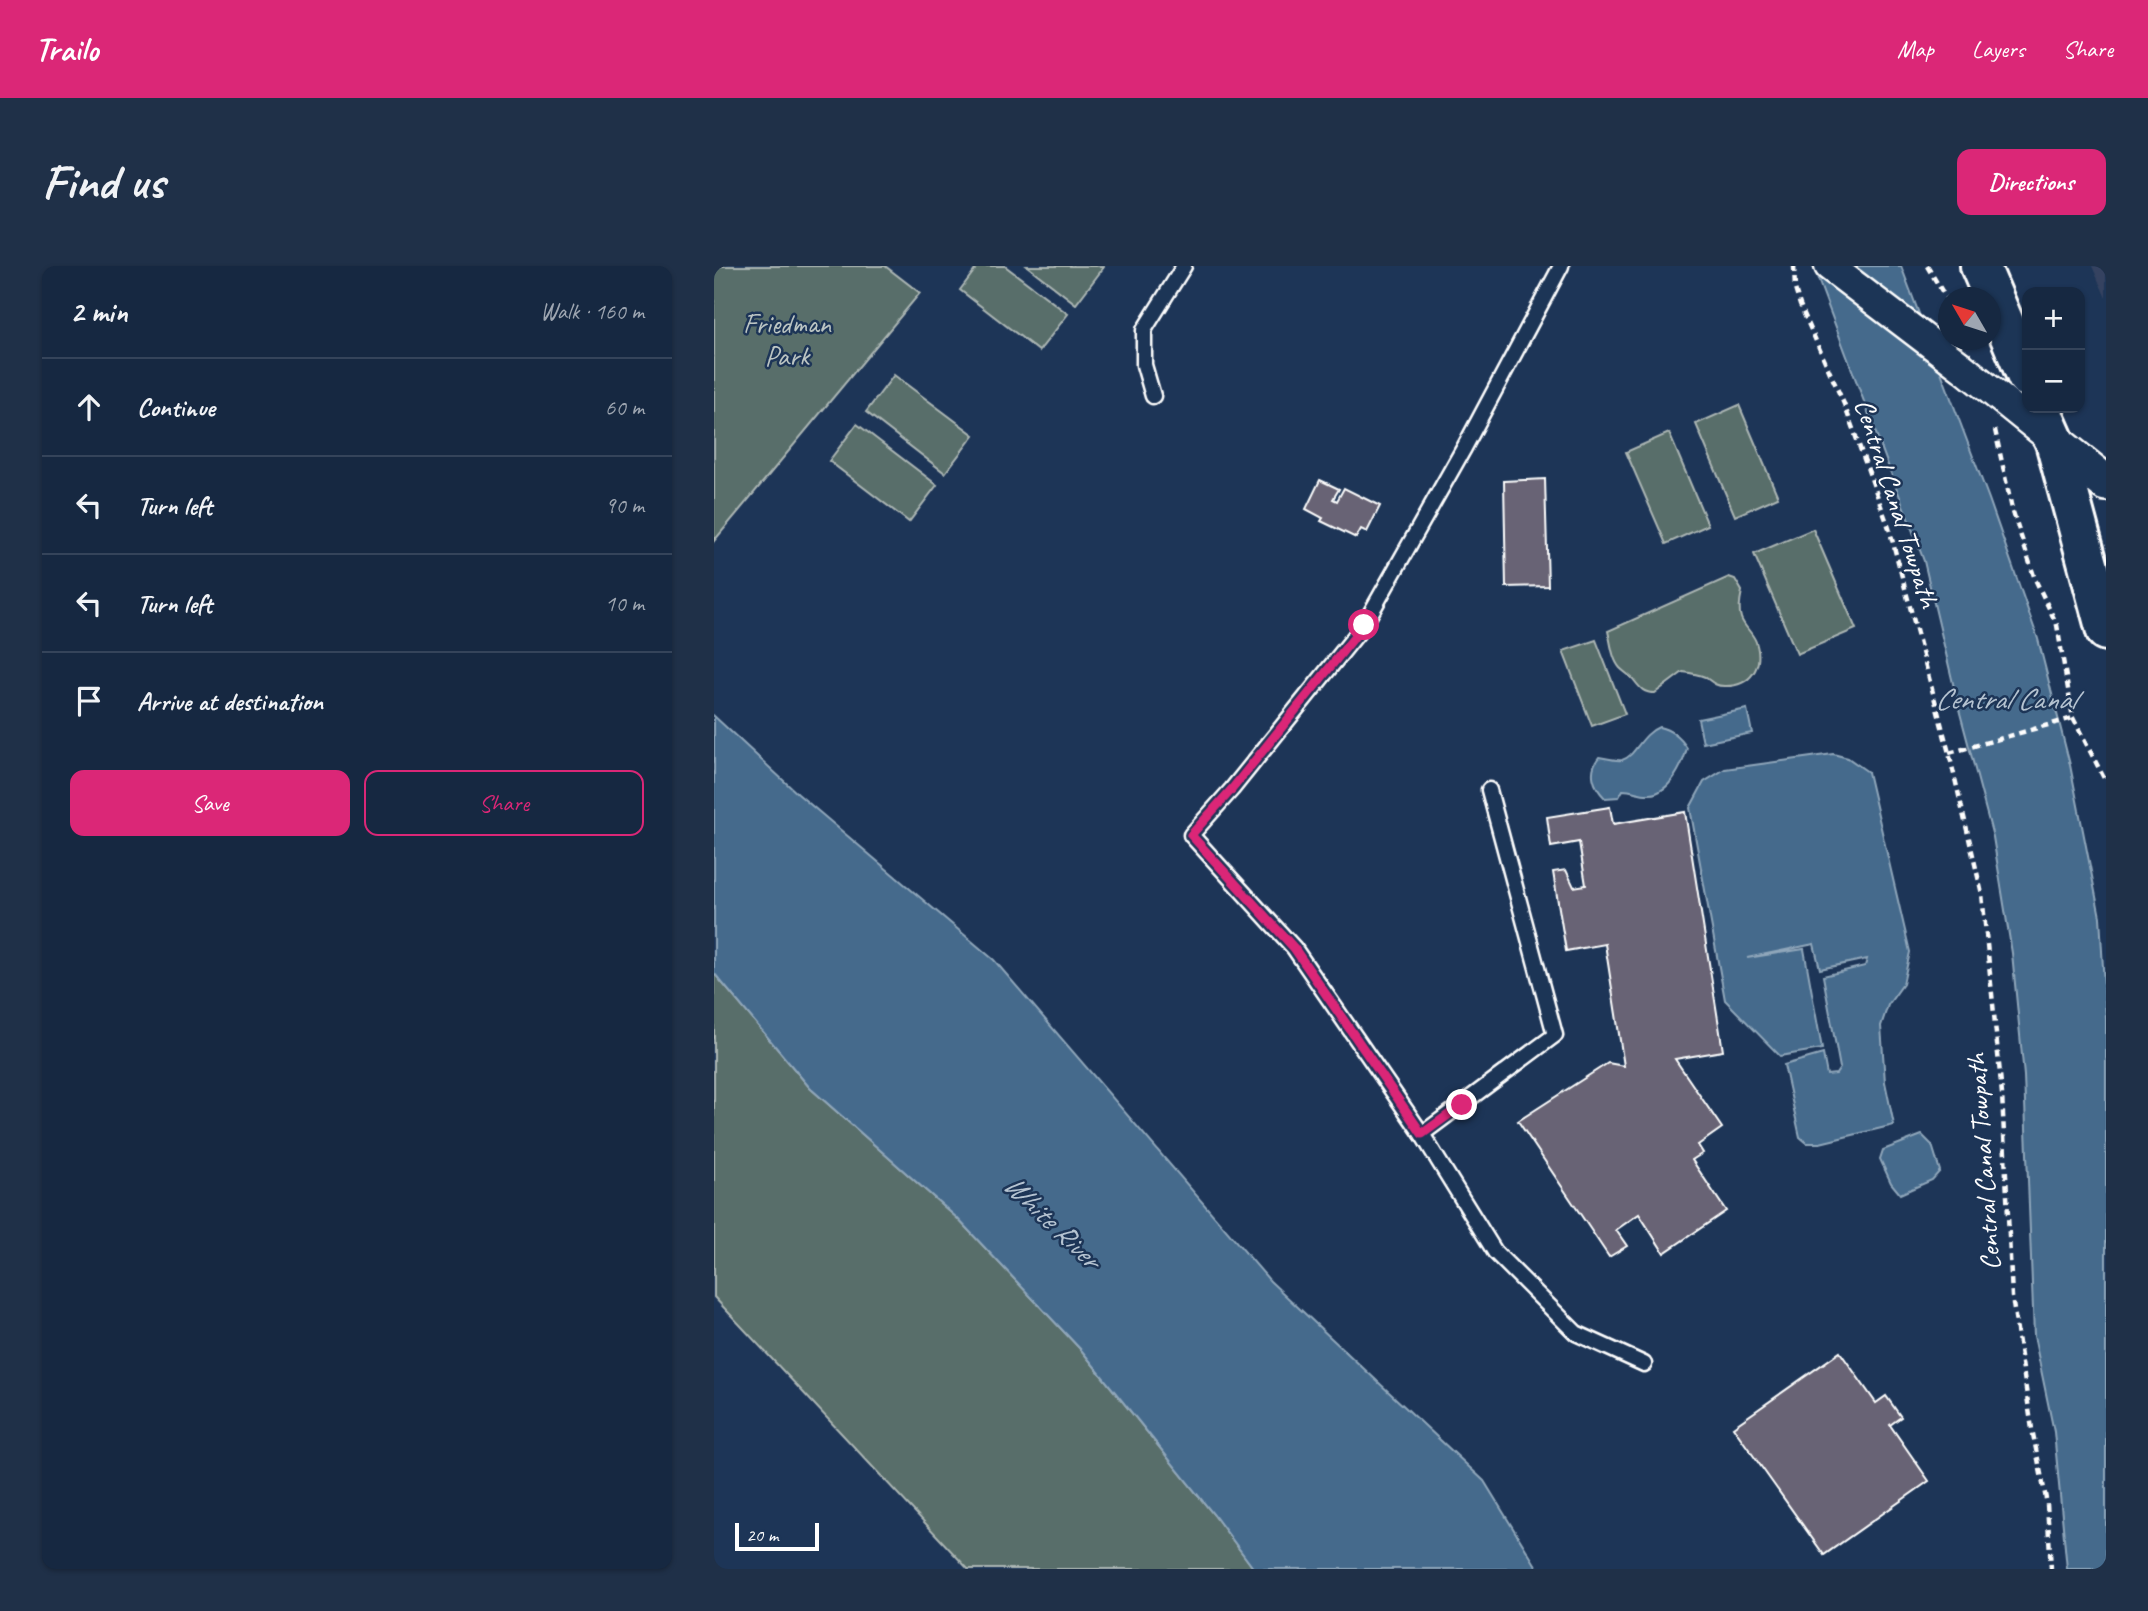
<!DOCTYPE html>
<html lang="en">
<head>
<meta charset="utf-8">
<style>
  :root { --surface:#162841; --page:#1f3048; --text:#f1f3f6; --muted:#9ea6b1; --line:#35445a; --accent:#db2777 }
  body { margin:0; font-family:Caveat,sans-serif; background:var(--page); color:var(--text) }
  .controls { position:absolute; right:21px; top:21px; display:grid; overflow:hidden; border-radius:14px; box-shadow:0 2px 5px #0004 }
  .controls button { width:63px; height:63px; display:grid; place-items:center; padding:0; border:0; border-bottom:2px solid var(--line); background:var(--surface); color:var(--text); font:35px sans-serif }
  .compass { position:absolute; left:1224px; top:21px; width:63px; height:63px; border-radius:50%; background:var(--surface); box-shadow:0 2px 5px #0004; rotate:309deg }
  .scale { position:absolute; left:21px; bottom:18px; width:84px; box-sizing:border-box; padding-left:7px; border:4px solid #fff; border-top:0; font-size:19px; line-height:24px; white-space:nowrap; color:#fff; -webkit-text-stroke:5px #1d3557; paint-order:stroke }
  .stop { position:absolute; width:21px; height:21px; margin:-16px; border:5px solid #db2777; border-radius:50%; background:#fff }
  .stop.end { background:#db2777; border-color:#fff; box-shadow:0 2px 7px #0008 }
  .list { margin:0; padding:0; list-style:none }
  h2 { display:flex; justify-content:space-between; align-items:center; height:91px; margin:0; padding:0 28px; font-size:30px }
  h2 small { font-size:23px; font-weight:400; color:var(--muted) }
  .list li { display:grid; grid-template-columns:46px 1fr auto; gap:21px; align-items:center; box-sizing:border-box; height:98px; padding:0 28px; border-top:2px solid var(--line) }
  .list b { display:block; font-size:26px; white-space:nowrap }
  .list em { font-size:23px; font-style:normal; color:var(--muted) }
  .actions { display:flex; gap:14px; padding:21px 28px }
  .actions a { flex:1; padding:16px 0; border:2px solid var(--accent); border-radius:14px; text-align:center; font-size:24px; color:var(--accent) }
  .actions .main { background:var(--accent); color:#fff }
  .icon { flex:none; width:38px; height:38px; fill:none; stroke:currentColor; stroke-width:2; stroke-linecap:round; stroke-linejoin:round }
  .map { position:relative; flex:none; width:1392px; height:1303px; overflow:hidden; border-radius:14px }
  header { display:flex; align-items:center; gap:42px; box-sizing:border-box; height:98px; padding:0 35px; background:var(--accent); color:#fff }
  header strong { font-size:33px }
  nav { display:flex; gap:38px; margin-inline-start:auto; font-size:24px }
  .intro { display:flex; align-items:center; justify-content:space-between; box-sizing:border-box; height:168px; padding:0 42px }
  h1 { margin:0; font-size:49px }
  .button { padding:18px 32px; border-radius:14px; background:var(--accent); color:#fff; font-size:24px; font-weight:700 }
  main { display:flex; gap:42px; padding:0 42px }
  aside { flex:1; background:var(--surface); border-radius:14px; box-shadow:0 2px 5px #0004 }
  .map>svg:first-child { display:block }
  .built { fill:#344360 }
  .green { fill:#586e6a; stroke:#acb6b4; stroke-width:2 }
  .water { fill:#456a8c; stroke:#8fa6ba; stroke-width:2 }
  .building { fill:#686474; stroke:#fff; stroke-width:2 }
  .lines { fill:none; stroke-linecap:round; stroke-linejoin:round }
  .service-casing { stroke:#fff; stroke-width:19 }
  .minor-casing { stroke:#fff; stroke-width:33 }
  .tertiary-casing { stroke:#fff; stroke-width:40 }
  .secondary-casing { stroke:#fff; stroke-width:44 }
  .path { stroke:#fff; stroke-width:4.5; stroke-dasharray:7 5; stroke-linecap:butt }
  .service { stroke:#1d3557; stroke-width:14 }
  .minor { stroke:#1d3557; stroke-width:28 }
  .tertiary { stroke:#1d3557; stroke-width:35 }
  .secondary { stroke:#1d3557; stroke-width:38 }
  .route { stroke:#db2777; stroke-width:9 }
  .labels { text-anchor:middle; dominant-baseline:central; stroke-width:5; stroke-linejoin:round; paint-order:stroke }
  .park-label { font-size:28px; fill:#bcc5c3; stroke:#1d3557 }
  .street-label { font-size:28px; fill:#fff; stroke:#1d3557 }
  .water-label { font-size:30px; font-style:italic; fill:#b5c3d1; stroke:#1d3557 }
</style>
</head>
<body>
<header>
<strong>Trailo</strong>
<nav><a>Map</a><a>Layers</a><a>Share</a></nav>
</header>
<div class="intro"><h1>Find us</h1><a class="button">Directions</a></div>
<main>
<aside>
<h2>2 min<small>Walk · 160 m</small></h2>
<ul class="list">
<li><svg class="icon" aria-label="ahead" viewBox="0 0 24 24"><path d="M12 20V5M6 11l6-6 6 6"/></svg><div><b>Continue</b></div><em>60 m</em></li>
<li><svg class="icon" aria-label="left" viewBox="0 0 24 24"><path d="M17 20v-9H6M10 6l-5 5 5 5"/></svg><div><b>Turn left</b></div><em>90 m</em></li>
<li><svg class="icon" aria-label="left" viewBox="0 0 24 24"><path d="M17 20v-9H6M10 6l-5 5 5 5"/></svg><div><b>Turn left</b></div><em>10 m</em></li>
<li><svg class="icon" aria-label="arrive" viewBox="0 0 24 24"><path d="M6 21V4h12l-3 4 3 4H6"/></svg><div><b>Arrive at destination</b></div></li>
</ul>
<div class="actions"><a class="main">Save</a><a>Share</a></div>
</aside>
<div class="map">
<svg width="1392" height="1303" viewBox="0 0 1392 1303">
  <rect width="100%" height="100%" fill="#1d3557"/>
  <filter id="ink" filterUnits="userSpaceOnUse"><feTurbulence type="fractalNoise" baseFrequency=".0143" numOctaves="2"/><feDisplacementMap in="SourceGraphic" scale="14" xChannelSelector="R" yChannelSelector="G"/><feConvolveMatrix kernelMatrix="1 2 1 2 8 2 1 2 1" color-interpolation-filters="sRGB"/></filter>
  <g filter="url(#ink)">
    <!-- built -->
    <path class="built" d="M1378 0H1392V32Z"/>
    <!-- green -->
    <g class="green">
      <path d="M0 0H171L206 27 0 275Z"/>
      <path d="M264 0H291L354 48 325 85 246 24Z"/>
      <path d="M313 0H390V1L362 38Z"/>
      <path d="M180 109 260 169 231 207 152 146Z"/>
      <path d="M1025 139 1064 231 1021 250 982 158Z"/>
      <path d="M143 158 223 219 195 256 115 195Z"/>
      <path d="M955 167 994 259 952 278 912 186Z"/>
      <path d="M1099 263 1142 363 1083 388 1040 288Z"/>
      <path d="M1015 311 1021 313 1028 325C1026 334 1024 344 1027 352 1030 361 1039 367 1042 376 1050 400 1037 421 1010 420 1001 420 998 416 991 411 984 408 977 407 969 406L941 427C929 427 926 422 919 413 915 409 910 406 906 402 898 393 897 377 894 365Z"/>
      <path d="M882 374 911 448 878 460 849 385Z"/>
      <path d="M0 707 96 822 243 952 368 1085 500 1249 540 1303H254L0 1031Z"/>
    </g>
    <!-- water -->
    <g class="water">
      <path d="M1099 0H1187L1275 233 1324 373 1356 499 1386 651 1392 753V1303H1353L1340 1166 1320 1070 1310 810 1298 687 1279 571 1246 447 1210 295Z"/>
      <path d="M1033 443 1038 467 989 477 984 453Z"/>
      <path d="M0 450 84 528 280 694 556 1015 770 1215 824 1303H540L500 1249 368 1085 243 952 96 822 0 707Z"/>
      <path d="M945 461C958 464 966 471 973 482 969 498 956 527 936 528 927 529 919 524 909 524L905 531 891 532C879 520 874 505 885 491 892 492 901 495 908 494 921 491 927 468 945 461Z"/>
      <path d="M1119 488 1134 492 1154 506 1196 686 1189 718 1174 739 1167 760 1171 816 1180 859 1106 877H1093L1086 871 1070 799 1109 788 1113 809 1122 808 1126 802 1109 710 1151 700 1153 693 1106 703 1100 678 1033 692 1090 683 1108 783 1066 790 1011 734 976 542 990 516 1011 503Z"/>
      <path d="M1208 869 1218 879 1226 905 1218 914 1186 928 1177 917 1166 893 1169 884Z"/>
    </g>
    <!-- building -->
    <g class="building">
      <path d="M831 213 834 320 792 321 790 215Z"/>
      <path d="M606 214 625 223 619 233 623 235 630 222 666 240 653 266 647 263 642 272 607 255 609 252 592 243Z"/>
      <path d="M896 541 899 558 971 546 1009 785 961 793 1008 862 984 879 989 887 978 894 1012 945 950 987 925 948 902 964 913 980 895 991 804 855 894 797 910 800 891 678 852 685 839 606 852 604 860 621 872 619 865 576 837 581 833 551Z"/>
      <path d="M1126 1086 1162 1137 1172 1130 1187 1151 1176 1159 1215 1215 1110 1289 1019 1161Z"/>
    </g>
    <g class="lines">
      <defs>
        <g id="service">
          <path d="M847 0 750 182 650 359 518 523 477 569 580 682 708 868 781 986 862 1067 930 1098"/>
          <path d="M439 130 430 99V64L470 0"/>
          <path d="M708 868 841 769 775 524"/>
        </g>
        <path id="minor" d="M1115 0 1249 102 1337 173"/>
        <path id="tertiary" d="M1341 176 1392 217"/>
        <g id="secondary">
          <path d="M1266 0 1313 111"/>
          <path d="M1326 142 1341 176 1392 365"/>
        </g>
      </defs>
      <!-- service casing -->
      <use href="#service" class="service-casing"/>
      <!-- minor casing -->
      <use href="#minor" class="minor-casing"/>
      <!-- tertiary casing -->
      <use href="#tertiary" class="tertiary-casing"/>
      <!-- secondary casing -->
      <use href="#secondary" class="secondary-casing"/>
      <!-- path -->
      <g class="path">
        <path d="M1080 0 1081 23 1086 39 1130 138 1175 262 1235 487 1268 628 1288 828 1298 1031 1318 1163 1333 1238 1337 1303"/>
        <path d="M1213 0 1234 35"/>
        <path d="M1281 164 1298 243 1321 313 1343 359 1359 452 1392 516"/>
        <path d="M1235 487 1359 452"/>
      </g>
      <!-- service -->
      <use href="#service" class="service"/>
      <!-- minor -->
      <use href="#minor" class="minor"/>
      <!-- tertiary -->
      <use href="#tertiary" class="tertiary"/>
      <!-- secondary -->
      <use href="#secondary" class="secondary"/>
    </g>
  </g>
  <g class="lines" filter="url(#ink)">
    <!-- route -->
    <path class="route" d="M650 359 518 523 477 569 580 682 708 868 748 839"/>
  </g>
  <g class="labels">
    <!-- park labels -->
    <g class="park-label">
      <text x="73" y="57">Friedman<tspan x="73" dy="32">Park</tspan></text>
    </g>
    <!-- street labels -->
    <g class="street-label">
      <text transform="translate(1183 237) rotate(72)">Central Canal Towpath</text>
      <text transform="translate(1269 896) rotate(-94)">Central Canal Towpath</text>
    </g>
    <!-- water labels -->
    <g class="water-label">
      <text x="1291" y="433">Central Canal</text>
      <text transform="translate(338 955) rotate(44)">White River</text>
    </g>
  </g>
</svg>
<div class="controls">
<button>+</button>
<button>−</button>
</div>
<svg class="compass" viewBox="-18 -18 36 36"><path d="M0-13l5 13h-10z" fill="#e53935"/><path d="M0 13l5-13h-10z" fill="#9ea6b1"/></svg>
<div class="scale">20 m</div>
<div class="stop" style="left:650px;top:359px"></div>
<div class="stop end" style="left:748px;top:839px"></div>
</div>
</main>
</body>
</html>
